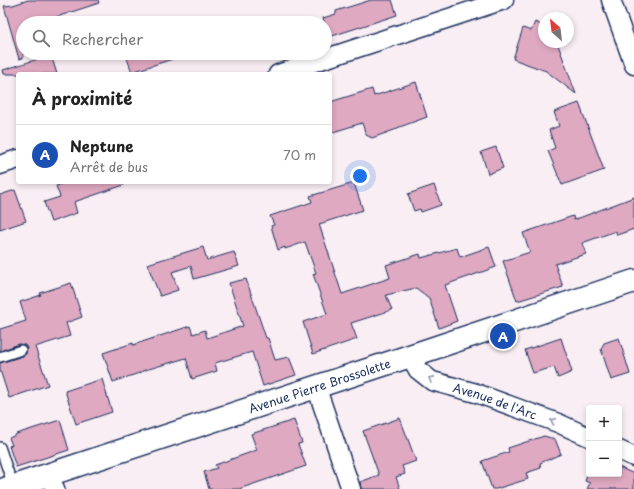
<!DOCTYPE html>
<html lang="fr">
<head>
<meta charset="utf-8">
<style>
  :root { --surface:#fff; --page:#f2f2f2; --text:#222; --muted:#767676; --line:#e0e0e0; --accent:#c8321e }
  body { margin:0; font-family:"Playpen Sans",sans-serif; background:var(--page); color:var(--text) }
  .controls { position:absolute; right:12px; bottom:12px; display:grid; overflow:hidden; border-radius:4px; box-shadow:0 2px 6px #0003 }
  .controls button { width:36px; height:36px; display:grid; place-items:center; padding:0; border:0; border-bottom:1px solid var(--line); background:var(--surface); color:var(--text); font:20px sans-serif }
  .compass { position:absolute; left:538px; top:12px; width:36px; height:36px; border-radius:50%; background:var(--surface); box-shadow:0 2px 6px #0003; rotate:332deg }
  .you { position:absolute; left:360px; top:176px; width:14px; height:14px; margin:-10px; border:3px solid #fff; border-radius:50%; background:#1a73e8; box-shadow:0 0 0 6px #1a73e833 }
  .badge { display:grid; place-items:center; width:26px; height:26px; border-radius:50%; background:var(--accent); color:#fff; font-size:13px; font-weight:700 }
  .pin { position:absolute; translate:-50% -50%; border:2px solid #fff; box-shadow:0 1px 4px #0006 }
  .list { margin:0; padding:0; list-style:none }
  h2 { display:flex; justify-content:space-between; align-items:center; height:52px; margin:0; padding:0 16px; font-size:17px }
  h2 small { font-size:13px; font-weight:400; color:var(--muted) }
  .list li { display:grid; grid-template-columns:26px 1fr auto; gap:12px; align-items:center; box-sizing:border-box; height:60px; padding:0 16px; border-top:1px solid var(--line) }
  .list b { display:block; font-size:15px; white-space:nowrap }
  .list p { margin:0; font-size:13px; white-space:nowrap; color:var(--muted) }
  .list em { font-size:13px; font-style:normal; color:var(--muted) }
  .icon { flex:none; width:22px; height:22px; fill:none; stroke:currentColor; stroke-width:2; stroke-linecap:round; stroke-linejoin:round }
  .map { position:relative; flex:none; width:634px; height:489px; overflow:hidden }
  .search { position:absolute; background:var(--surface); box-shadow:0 2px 6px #0003; left:16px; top:16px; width:316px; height:44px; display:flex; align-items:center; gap:10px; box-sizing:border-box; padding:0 14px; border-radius:22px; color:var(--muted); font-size:15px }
  .panel { position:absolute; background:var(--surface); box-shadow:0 2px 6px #0003; left:16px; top:72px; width:316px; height:112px; border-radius:4px }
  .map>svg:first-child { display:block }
  .building { fill:#dfa9c1; stroke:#1b2f5e }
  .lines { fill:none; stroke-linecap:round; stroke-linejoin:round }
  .service-casing { stroke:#1b2f5e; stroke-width:12 }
  .minor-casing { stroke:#1b2f5e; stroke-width:21 }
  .tertiary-casing { stroke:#1b2f5e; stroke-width:25 }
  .service { stroke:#fff; stroke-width:9 }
  .minor { stroke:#fff; stroke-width:18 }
  .tertiary { stroke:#fff; stroke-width:22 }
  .oneway { stroke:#8d97ae }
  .labels { text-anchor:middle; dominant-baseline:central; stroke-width:3.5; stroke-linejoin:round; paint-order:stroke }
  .street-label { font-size:12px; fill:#1b2f5e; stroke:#fff }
</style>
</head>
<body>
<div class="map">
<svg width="634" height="489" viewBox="0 0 634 489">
  <rect width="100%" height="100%" fill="#f9eef3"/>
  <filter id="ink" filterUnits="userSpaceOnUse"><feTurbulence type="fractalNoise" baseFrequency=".025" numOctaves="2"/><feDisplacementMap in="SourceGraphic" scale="8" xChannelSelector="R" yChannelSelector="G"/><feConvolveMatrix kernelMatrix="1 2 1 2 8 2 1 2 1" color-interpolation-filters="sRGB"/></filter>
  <g filter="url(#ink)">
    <!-- building -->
    <g class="building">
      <path d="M28 0H98L99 3 38 23H23V58L19 59 4 6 13 5Z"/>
      <path d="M371 0H392L397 15 329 37 323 18 336 14V11Z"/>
      <path d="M535 22 544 26V42H557L576 94 546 71 513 59 523 28 531 31Z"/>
      <path d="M125 53H184L185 55 132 72Z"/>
      <path d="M51 55 57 74H4L3 70Z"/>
      <path d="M416 82 427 117 397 128V129L372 138 366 135 362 123 330 133V102L372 89 374 96Z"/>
      <path d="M579 103 604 170 562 185 548 151 555 148 549 130 559 126 554 112Z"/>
      <path d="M496 147 503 168 488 174 481 152Z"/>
      <path d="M67 182H124V185L74 202 77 213 51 222 44 202 60 197 56 186Z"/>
      <path d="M354 183 363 210 319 224 342 294 390 278 386 265 420 254 421 258 457 248 460 257 489 247 496 267 445 285 457 321 439 328 429 298 416 288 386 295 392 310 351 323 357 339 313 354 303 322 327 314 313 274 316 273 305 242 285 249V247L278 250 271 226 274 225 270 216 312 202 310 196Z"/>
      <path d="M434 185 441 205 421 212 420 209 414 211 408 194Z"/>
      <path d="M15 190 26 221 0 230V195Z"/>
      <path d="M634 197V229L617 235 616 231 582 243 586 254 555 264 563 287 517 301 503 261 530 252 523 233 573 216 574 220Z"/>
      <path d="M203 247 207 260 234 252 239 266 194 279 191 266 172 272 178 290 160 296 147 264Z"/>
      <path d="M246 279 266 338H268L275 360 289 357 296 375 263 386 252 352 215 363 217 371 192 379 186 358 142 371V372L113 382 103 353 133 343V345L190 326 193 334 205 330 207 338 243 326 229 283Z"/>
      <path d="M71 283 82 317 66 323 70 336 35 347 48 385 9 398 0 370V363L23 356 26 354 27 348 25 345 19 344 0 351V329L26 321 20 302 41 295 40 293Z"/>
      <path d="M561 338 572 372 558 378 554 367 533 373 525 350Z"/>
      <path d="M619 338 630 374 611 380 601 349 604 343Z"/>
      <path d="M102 379 112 412 76 424 65 391Z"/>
      <path d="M400 418 416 461 402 466 405 474 396 477 400 489H361L360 482 379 475 363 431Z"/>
      <path d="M60 420 69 450 16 467 9 446 12 445 9 438 16 435V434Z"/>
      <path d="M294 420 302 443 298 444 306 466 239 489H209L204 472 217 468 215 465 257 450 251 434Z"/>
      <path d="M544 436 555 439 561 454 540 463 541 468 526 473 528 479 496 489H492L482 461 509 452 508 448Z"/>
      <path d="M619 467 634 474V489H587L590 483 585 481 589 470V474H619Z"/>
    </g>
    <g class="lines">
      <defs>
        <g id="service">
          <path d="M0 357 21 350"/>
          <path d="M0 447 13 486"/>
        </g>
        <g id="minor">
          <path d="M611 0 634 65"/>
          <path d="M278 74 504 0"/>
          <path d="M0 165 18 159"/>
          <path id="s1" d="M410 356 418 370 432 381 476 393 558 423 589 437"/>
          <path d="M316 386 351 489"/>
          <path d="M619 450 634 457"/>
          <path d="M49 474 55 489"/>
        </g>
        <g id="tertiary">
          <path id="s2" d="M5 489 410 356 634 281"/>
        </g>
      </defs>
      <!-- service casing -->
      <use href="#service" class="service-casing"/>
      <!-- minor casing -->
      <use href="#minor" class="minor-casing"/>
      <!-- tertiary casing -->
      <use href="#tertiary" class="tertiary-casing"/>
      <!-- service -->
      <use href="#service" class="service"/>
      <!-- minor -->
      <use href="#minor" class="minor"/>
      <!-- tertiary -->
      <use href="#tertiary" class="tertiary"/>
    </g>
    <!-- one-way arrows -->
    <defs><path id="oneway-chevron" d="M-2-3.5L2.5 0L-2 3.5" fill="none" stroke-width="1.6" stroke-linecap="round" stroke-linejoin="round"/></defs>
    <g class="oneway">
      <use href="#oneway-chevron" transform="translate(431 379) rotate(-151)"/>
      <use href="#oneway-chevron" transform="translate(553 421) rotate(-159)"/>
    </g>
  </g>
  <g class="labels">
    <!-- street labels -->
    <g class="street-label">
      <text stroke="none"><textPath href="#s2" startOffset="331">Avenue Pierre Brossolette</textPath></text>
      <text stroke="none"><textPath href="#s1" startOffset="100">Avenue de l'Arc</textPath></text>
    </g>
  </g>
</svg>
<div class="controls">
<button>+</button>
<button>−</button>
</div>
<svg class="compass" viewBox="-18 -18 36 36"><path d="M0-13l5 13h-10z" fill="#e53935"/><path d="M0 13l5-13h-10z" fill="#767676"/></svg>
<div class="you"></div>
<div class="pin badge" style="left:503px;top:336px;background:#1a4fb4">A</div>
<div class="search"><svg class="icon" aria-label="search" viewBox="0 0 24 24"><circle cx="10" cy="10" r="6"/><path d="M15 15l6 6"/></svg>Rechercher</div>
<section class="panel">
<h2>À proximité<small></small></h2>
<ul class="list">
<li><span class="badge" style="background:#1a4fb4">A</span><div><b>Neptune</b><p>Arrêt de bus</p></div><em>70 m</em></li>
</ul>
</section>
</div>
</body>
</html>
